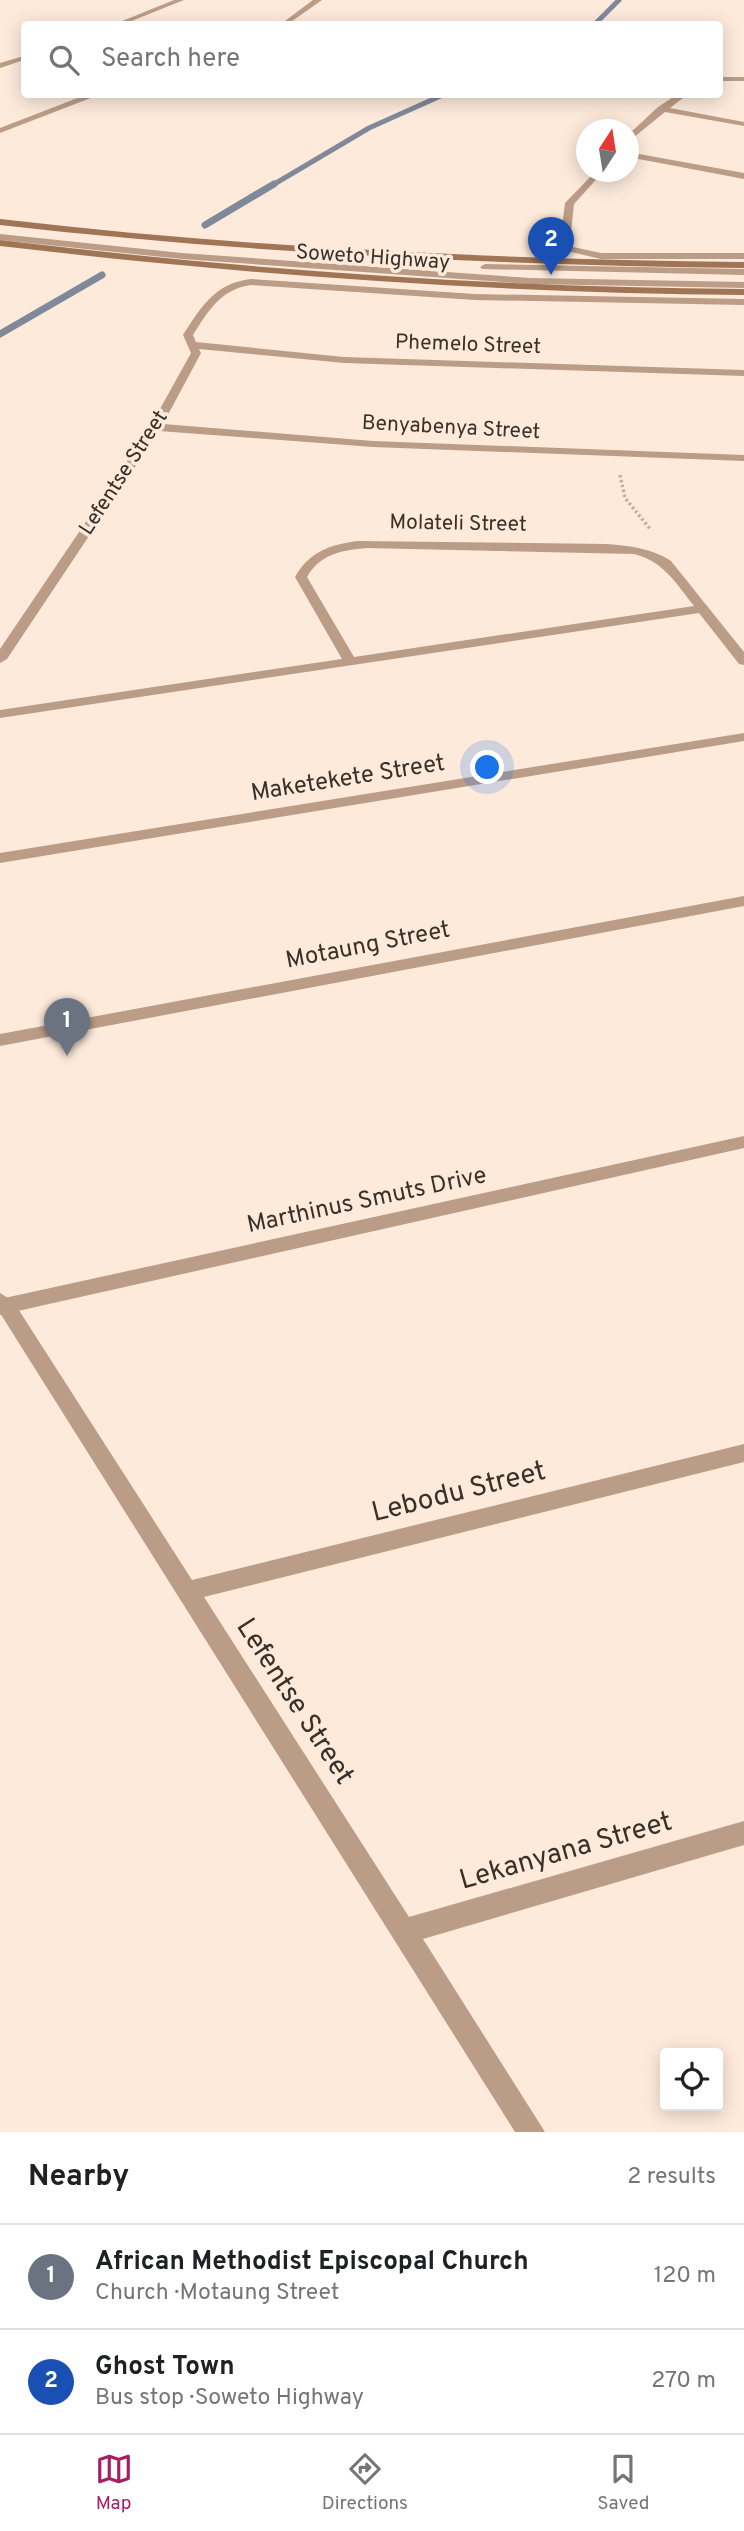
<!DOCTYPE html>
<html lang="en">
<head>
<meta charset="utf-8">
<style>
  :root { --surface:#fff; --page:#f6f6f6; --text:#202124; --muted:#757577; --line:#e0e0e0; --accent:#a71d63 }
  body { margin:0; font-family:Overpass,sans-serif; background:var(--page); color:var(--text) }
  .controls { position:absolute; right:21px; bottom:21px; display:grid; overflow:hidden; border-radius:7px; box-shadow:0 4px 18px #0003 }
  .controls button { width:63px; height:63px; display:grid; place-items:center; padding:0; border:0; border-bottom:2px solid var(--line); background:var(--surface); color:var(--text); font:35px sans-serif }
  .compass { position:absolute; left:576px; top:119px; width:63px; height:63px; border-radius:50%; background:var(--surface); box-shadow:0 4px 18px #0003; rotate:12deg }
  .you { position:absolute; left:488px; top:768px; width:24px; height:24px; margin:-18px; border:5px solid #fff; border-radius:50%; background:#1a73e8; box-shadow:0 0 0 10px #1a73e833 }
  .badge { display:grid; place-items:center; width:46px; height:46px; border-radius:50%; background:var(--accent); color:#fff; font-size:23px; font-weight:700 }
  .pin { position:absolute; translate:-50% -58px; filter:drop-shadow(0 2px 4px #0008) }
  .pin::after { content:''; position:absolute; top:37px; width:24px; height:21px; background:inherit; clip-path:polygon(0 0,100% 0,50% 100%) }
  .list { margin:0; padding:0; list-style:none }
  h2 { display:flex; justify-content:space-between; align-items:center; height:91px; margin:0; padding:0 28px; font-size:30px }
  h2 small { font-size:23px; font-weight:400; color:var(--muted) }
  .list li { display:grid; grid-template-columns:46px 1fr auto; gap:21px; align-items:center; box-sizing:border-box; height:105px; padding:0 28px; border-top:2px solid var(--line) }
  .list b { display:block; font-size:26px; white-space:nowrap }
  .list p { margin:0; font-size:23px; white-space:nowrap; color:var(--muted) }
  .list em { font-size:23px; font-style:normal; color:var(--muted) }
  .icon { flex:none; width:38px; height:38px; fill:none; stroke:currentColor; stroke-width:2; stroke-linecap:round; stroke-linejoin:round }
  .map { position:relative; flex:none; width:744px; height:2132px; overflow:hidden }
  .search { position:absolute; background:var(--surface); box-shadow:0 4px 18px #0003; left:21px; right:21px; top:21px; height:77px; display:flex; align-items:center; gap:18px; box-sizing:border-box; padding:0 24px; border-radius:7px; color:var(--muted); font-size:26px }
  .sheet { height:301px; background:var(--surface) }
  nav { display:flex; justify-content:space-around; align-items:center; box-sizing:border-box; height:98px; border-top:2px solid var(--line); background:var(--surface); font-size:19px; color:var(--muted) }
  nav a { display:grid; justify-items:center; gap:4px }
  nav .on { color:var(--accent) }
  .map>svg:first-child { display:block }
  .lines { fill:none; stroke-linecap:round; stroke-linejoin:round }
  .stream-far1 { stroke:#80899a; stroke-width:5 }
  .stream { stroke:#80899a; stroke-width:7 }
  .path { stroke:#c0b0a4; stroke-width:3.5; stroke-dasharray:2.5 2.5; stroke-linecap:butt }
  .service { fill:#bb9d87; fill-rule:evenodd }
  .minor { fill:#bb9d87; fill-rule:evenodd }
  .tertiary { fill:#bb9d87; fill-rule:evenodd }
  .secondary { fill:#a07555; fill-rule:evenodd }
  .labels { text-anchor:middle; dominant-baseline:central; stroke-width:7; stroke-linejoin:round; paint-order:stroke }
  .far-street-label { font-size:21px; fill:#393029; stroke:#fdeadb }
  .street-label { font-size:24px; fill:#393029; stroke:#fdeadb }
  .near-street-label { font-size:28px; fill:#393029; stroke:#fdeadb }
</style>
</head>
<body>
<div class="map">
<svg width="744" height="2132" viewBox="0 0 744 2132">
  <rect width="100%" height="100%" fill="#fdeadb"/>
  <g class="lines">
    <!-- stream-far1 -->
    <g class="stream-far1">
      <path d="M595 24 619 0"/>
      <path d="M271 186 369 128 445 94"/>
    </g>
    <!-- stream -->
    <g class="stream">
      <path d="M205 225 274 184"/>
      <path d="M0 334 102 275"/>
    </g>
    <!-- path -->
    <path class="path" d="M620 475 625 498 651 530"/>
    <!-- service -->
    <g class="service">
      <path d="M0 234 182 253 530 278 744 282V288L530 284 182 259 0 240Z"/>
      <path d="M485 264 744 269V275L482 269 480 267Z"/>
    </g>
    <!-- minor -->
    <g class="minor">
      <path d="M174 0H184L124 24H115Z"/>
      <path d="M313 0H322L288 24H281Z"/>
      <path d="M24 56V60L0 68V63Z"/>
      <rect x="720" y="77" width="24" height="4"/>
      <path d="M88 94H101L0 133V128Z"/>
      <path d="M678 94H688L670 108 744 122V126L665 112 628 142V135L658 107Z"/>
      <path d="M628 152 744 173V179L628 157Z"/>
      <path d="M595 172H603L574 204 570 242 573 247 601 253H744V259H601L567 251 560 242 565 203Z"/>
      <path d="M251 279 475 294 744 299V305L475 300 251 285C221 289 208 311 193 335L196 342 344 357 744 370V376L344 363 199 349 201 353 163 424 373 441 744 455V461L373 447 159 431 7 659 0 663V649L150 427 191 353 183 335C201 307 215 283 251 279Z"/>
      <path d="M357 541 607 544C631 546 651 548 671 561L744 652V665L739 664 699 613 0 718V710L342 659 295 577C309 552 329 545 357 541ZM367 548 634 554C663 561 676 583 694 606L354 657 307 577C320 554 342 550 367 548Z"/>
      <path d="M744 733V741L0 863V853Z"/>
      <path d="M744 896V906L0 1046V1034Z"/>
      <path d="M0 1293 13 1301 192 1580 744 1444V1462L204 1597 409 1917 744 1821V1845L423 1939 545 2132H515L0 1313Z"/>
    </g>
    <!-- tertiary -->
    <path class="tertiary" d="M744 1136V1148L0 1315V1299Z"/>
    <!-- secondary -->
    <g class="secondary">
      <path d="M0 219C247 248 495 259 744 262V268C495 265 247 253 0 225Z"/>
      <path d="M0 240C247 270 495 287 744 289V295C495 293 247 275 0 246Z"/>
    </g>
  </g>
  <g class="labels">
    <!-- far-street labels -->
    <g class="far-street-label">
      <text transform="translate(373 258) rotate(4)">Soweto Highway</text>
      <text transform="translate(468 345) rotate(2)">Phemelo Street</text>
      <text transform="translate(451 428) rotate(3)">Benyabenya Street</text>
      <text transform="translate(124 473) rotate(-57)">Lefentse Street</text>
      <text transform="translate(458 524) rotate(1)">Molateli Street</text>
    </g>
    <!-- street labels -->
    <g class="street-label">
      <text transform="translate(348 779) rotate(-9)">Maketekete Street</text>
      <text transform="translate(368 946) rotate(-11)">Motaung Street</text>
      <text transform="translate(367 1201) rotate(-12)">Marthinus Smuts Drive</text>
    </g>
    <!-- near-street labels -->
    <g class="near-street-label">
      <text transform="translate(459 1493) rotate(-14)">Lebodu Street</text>
      <text transform="translate(294 1702) rotate(57)">Lefentse Street</text>
      <text transform="translate(566 1852) rotate(-16)">Lekanyana Street</text>
    </g>
  </g>
</svg>
<div class="controls">
<button><svg class="icon" aria-label="locate" viewBox="0 0 24 24"><circle cx="12" cy="12" r="6"/><path d="M12 2v4M12 18v4M2 12h4M18 12h4"/></svg></button>
</div>
<svg class="compass" viewBox="-18 -18 36 36"><path d="M0-13l5 13h-10z" fill="#e53935"/><path d="M0 13l5-13h-10z" fill="#757577"/></svg>
<div class="you"></div>
<div class="pin badge" style="left:67px;top:1056px;background:#6b7280">1</div>
<div class="pin badge" style="left:551px;top:275px;background:#1a4fb4">2</div>
<div class="search"><svg class="icon" aria-label="search" viewBox="0 0 24 24"><circle cx="10" cy="10" r="6"/><path d="M15 15l6 6"/></svg>Search here</div>
</div>
<section class="sheet">
<h2>Nearby<small>2 results</small></h2>
<ul class="list">
<li><span class="badge" style="background:#6b7280">1</span><div><b>African Methodist Episcopal Church</b><p>Church · Motaung Street</p></div><em>120 m</em></li>
<li><span class="badge" style="background:#1a4fb4">2</span><div><b>Ghost Town</b><p>Bus stop · Soweto Highway</p></div><em>270 m</em></li>
</ul>
</section>
<nav>
<a class="on"><svg class="icon" aria-label="map" viewBox="0 0 24 24"><path d="M3 6l6-2 6 2 6-2v14l-6 2-6-2-6 2zM9 4v14M15 6v14"/></svg>Map</a>
<a><svg class="icon" aria-label="directions" viewBox="0 0 24 24"><path d="M12 3l9 9-9 9-9-9zM9 14v-3h6M13 9l2 2-2 2"/></svg>Directions</a>
<a><svg class="icon" aria-label="saved" viewBox="0 0 24 24"><path d="M7 4h10v16l-5-4-5 4z"/></svg>Saved</a>
</nav>
</body>
</html>
